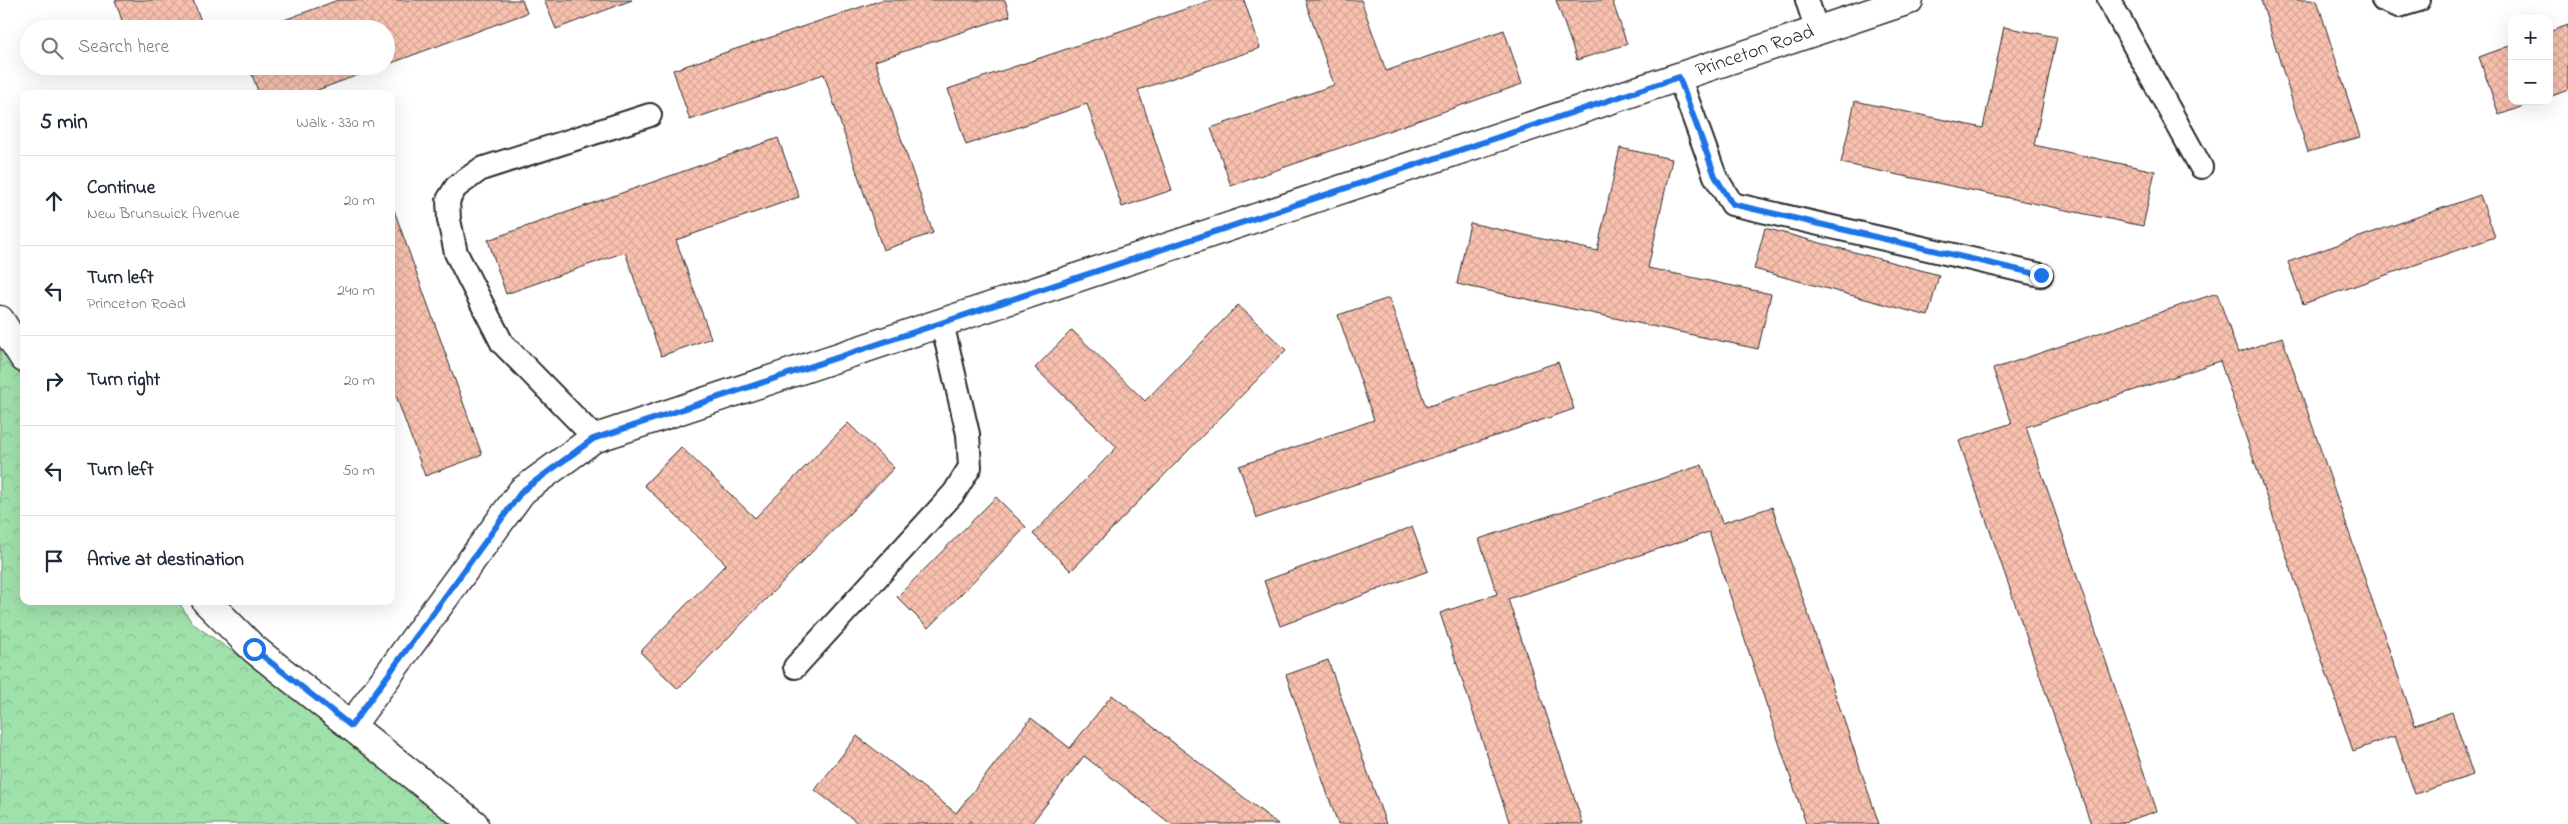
<!DOCTYPE html>
<html lang="en">
<head>
<meta charset="utf-8">
<style>
  :root { --surface:#fff; --page:#f6f6f7; --text:#1f2937; --muted:#747a83; --line:#e0e1e3 }
  body { margin:0; font-family:"Indie Flower",sans-serif; background:var(--page); color:var(--text) }
  .controls { position:absolute; right:15px; top:15px; display:grid; overflow:hidden; border-radius:10px; box-shadow:0 5px 20px #0002 }
  .controls button { width:45px; height:45px; display:grid; place-items:center; padding:0; border:0; border-bottom:1px solid var(--line); background:var(--surface); color:var(--text); font:25px sans-serif }
  .stop { position:absolute; width:15px; height:15px; margin:-11px; border:4px solid #1a73e8; border-radius:50%; background:#fff }
  .stop.end { background:#1a73e8; border-color:#fff; box-shadow:0 1px 5px #0008 }
  .list { margin:0; padding:0; list-style:none }
  h2 { display:flex; justify-content:space-between; align-items:center; height:65px; margin:0; padding:0 20px; font-size:21px }
  h2 small { font-size:16px; font-weight:400; color:var(--muted) }
  .list li { display:grid; grid-template-columns:32px 1fr auto; gap:15px; align-items:center; box-sizing:border-box; height:90px; padding:0 20px; border-top:1px solid var(--line) }
  .list b { display:block; font-size:19px; white-space:nowrap }
  .list p { margin:0; font-size:16px; white-space:nowrap; color:var(--muted) }
  .list em { font-size:16px; font-style:normal; color:var(--muted) }
  .icon { flex:none; width:28px; height:28px; fill:none; stroke:currentColor; stroke-width:2; stroke-linecap:round; stroke-linejoin:round }
  .map { position:relative; flex:none; width:2568px; height:824px; overflow:hidden }
  .search { position:absolute; background:var(--surface); box-shadow:0 5px 20px #0002; left:20px; top:20px; width:375px; height:55px; display:flex; align-items:center; gap:12px; box-sizing:border-box; padding:0 18px; border-radius:28px; color:var(--muted); font-size:19px }
  .panel { position:absolute; background:var(--surface); box-shadow:0 5px 20px #0002; left:20px; top:90px; width:375px; height:515px; border-radius:10px }
  .map>svg:first-child { display:block }
  .forest { fill:url(#forest-crowns); stroke:#65866b }
  .building { fill:url(#building-cross-hatch); stroke:#2b2b2b }
  .lines { fill:none; stroke-linecap:round; stroke-linejoin:round }
  .service-casing { stroke:#2b2b2b; stroke-width:26 }
  .minor-casing { stroke:#2b2b2b; stroke-width:31 }
  .tertiary-casing { stroke:#2b2b2b; stroke-width:31 }
  .service { stroke:#fff; stroke-width:22 }
  .minor { stroke:#fff; stroke-width:28 }
  .tertiary { stroke:#fff; stroke-width:28 }
  .route { stroke:#1a73e8; stroke-width:6 }
  .labels { text-anchor:middle; dominant-baseline:central; stroke-width:4; stroke-linejoin:round; paint-order:stroke }
  .street-label { font-size:20px; fill:#2b2b2b; stroke:#fff }
</style>
</head>
<body>
<div class="map">
<svg width="2568" height="824" viewBox="0 0 2568 824">
  <defs>
    <pattern id="forest-crowns" width="20" height="18" patternUnits="userSpaceOnUse" patternTransform="scale(1.25)"><rect width="20" height="18" fill="#9fe1ab"/><path d="M2 6a3 3 0 1 1 6 0M12 15a3 3 0 1 1 6 0" fill="none" stroke="#89c193"/></pattern>
    <pattern id="building-cross-hatch" width="8" height="8" patternUnits="userSpaceOnUse" patternTransform="scale(1.25)"><rect width="8" height="8" fill="#f9c1af"/><path d="M0 0l8 8M0 8l8-8" fill="none" stroke="#d6a697"/></pattern>
  </defs>
  <rect width="100%" height="100%" fill="#fff"/>
  <filter id="ink" filterUnits="userSpaceOnUse"><feTurbulence type="fractalNoise" baseFrequency=".02" numOctaves="2"/><feDisplacementMap in="SourceGraphic" scale="10" xChannelSelector="R" yChannelSelector="G"/><feConvolveMatrix kernelMatrix="1 2 1 2 8 2 1 2 1" color-interpolation-filters="sRGB"/></filter>
  <g filter="url(#ink)">
    <!-- forest -->
    <path class="forest" d="M0 325 24 362V601H178L192 623 478 824H0Z"/>
    <!-- building -->
    <g class="building">
      <path d="M115 0H193L204 29H125Z"/>
      <path d="M338 0H522L527 13 386 65V29H260Z"/>
      <path d="M544 0H632L556 29Z"/>
      <path d="M882 0H1005L1010 16 875 61 933 233 883 250 824 74 690 120 673 70Z"/>
      <path d="M1212 0H1244L1260 48 1138 90 1172 190 1122 207 1087 104 966 145 948 89Z"/>
      <path d="M1305 0H1361L1386 71 1504 30 1522 84 1231 186 1211 128 1334 85Z"/>
      <path d="M1556 0H1612L1627 44 1577 60Z"/>
      <path d="M2261 0H2317L2360 137 2308 152Z"/>
      <path d="M2568 25V90L2549 97V32Z"/>
      <path d="M2004 27 2057 37 2034 145 2155 171 2143 226 1841 163 1855 101 1983 128Z"/>
      <path d="M2512 45V101H2537L2499 115 2479 57Z"/>
      <path d="M249 66H382L307 94H259Z"/>
      <path d="M778 138 799 197 676 240 711 338 661 356 625 252 506 294 488 240Z"/>
      <path d="M1620 148 1672 159 1648 268 1771 294 1758 349 1457 284 1470 223 1597 251Z"/>
      <path d="M2480 195 2495 237 2303 304 2288 262Z"/>
      <path d="M391 202 482 455 425 476 391 382Z"/>
      <path d="M1765 228 1939 275 1928 316 1754 269Z"/>
      <path d="M2217 293 2238 353 2282 337 2415 725 2452 712 2473 775 2415 794 2395 736 2353 751 2220 361 2026 427 2157 811 2118 824H2091L1959 441 2012 423 1993 369Z"/>
      <path d="M1389 298 1426 407 1558 362 1574 409 1257 518 1239 466 1374 420 1338 315Z"/>
      <path d="M1238 305 1286 350 1071 571 1033 534 1117 447 1035 368 1072 330 1145 401Z"/>
      <path d="M848 423 894 468 678 689 640 652 726 564 644 485 681 447 755 518Z"/>
      <path d="M1702 465 1722 523 1772 507 1879 824H1806L1709 532 1508 599 1583 824H1510L1440 613 1497 594 1479 539Z"/>
      <path d="M996 497 1026 527 928 628 897 597Z"/>
      <path d="M1412 527 1428 571 1280 626 1264 581Z"/>
      <path d="M1328 660 1386 824H1338L1286 675Z"/>
      <path d="M1112 695 1278 824H1171L1084 756 1031 824H973L970 821 968 824H859L815 790 857 736 956 813 1031 718 1070 748Z"/>
    </g>
    <g class="lines">
      <defs>
        <g id="service">
          <path d="M1807 0 1817 31"/>
          <path d="M2109 0 2201 167"/>
          <path d="M2383 0 2399 6 2419 0"/>
          <path d="M1679 77 1715 176 1732 204 2041 275"/>
          <path d="M595 438 502 343 456 253 449 220 448 200 456 187 481 169 650 115"/>
          <path d="M795 667 954 493 970 467 968 434 942 323"/>
        </g>
        <path id="minor" d="M351 726 522 491 593 439 1909 0"/>
        <g id="tertiary">
          <path d="M0 320 24 358"/>
          <path d="M206 601 254 649 474 824"/>
        </g>
      </defs>
      <!-- service casing -->
      <use href="#service" class="service-casing"/>
      <!-- minor casing -->
      <use href="#minor" class="minor-casing"/>
      <!-- tertiary casing -->
      <use href="#tertiary" class="tertiary-casing"/>
      <!-- service -->
      <use href="#service" class="service"/>
      <!-- minor -->
      <use href="#minor" class="minor"/>
      <!-- tertiary -->
      <use href="#tertiary" class="tertiary"/>
    </g>
  </g>
  <g class="lines" filter="url(#ink)">
    <!-- route -->
    <path class="route" d="M254 649 351 726 522 491 593 439 1679 77 1715 176 1732 204 2041 275"/>
  </g>
  <g class="labels">
    <!-- street labels -->
    <g class="street-label">
      <text transform="translate(1755 52) rotate(-19)">Princeton Road</text>
    </g>
  </g>
</svg>
<div class="controls">
<button>+</button>
<button>−</button>
</div>
<div class="stop" style="left:254px;top:649px"></div>
<div class="stop end" style="left:2041px;top:275px"></div>
<div class="search"><svg class="icon" aria-label="search" viewBox="0 0 24 24"><circle cx="10" cy="10" r="6"/><path d="M15 15l6 6"/></svg>Search here</div>
<section class="panel">
<h2>5 min<small>Walk · 330 m</small></h2>
<ul class="list">
<li><svg class="icon" aria-label="ahead" viewBox="0 0 24 24"><path d="M12 20V5M6 11l6-6 6 6"/></svg><div><b>Continue</b><p>New Brunswick Avenue</p></div><em>20 m</em></li>
<li><svg class="icon" aria-label="left" viewBox="0 0 24 24"><path d="M17 20v-9H6M10 6l-5 5 5 5"/></svg><div><b>Turn left</b><p>Princeton Road</p></div><em>240 m</em></li>
<li><svg class="icon" aria-label="right" viewBox="0 0 24 24"><path d="M7 20v-9h11M14 6l5 5-5 5"/></svg><div><b>Turn right</b></div><em>20 m</em></li>
<li><svg class="icon" aria-label="left" viewBox="0 0 24 24"><path d="M17 20v-9H6M10 6l-5 5 5 5"/></svg><div><b>Turn left</b></div><em>50 m</em></li>
<li><svg class="icon" aria-label="arrive" viewBox="0 0 24 24"><path d="M6 21V4h12l-3 4 3 4H6"/></svg><div><b>Arrive at destination</b></div></li>
</ul>
</section>
</div>
</body>
</html>
